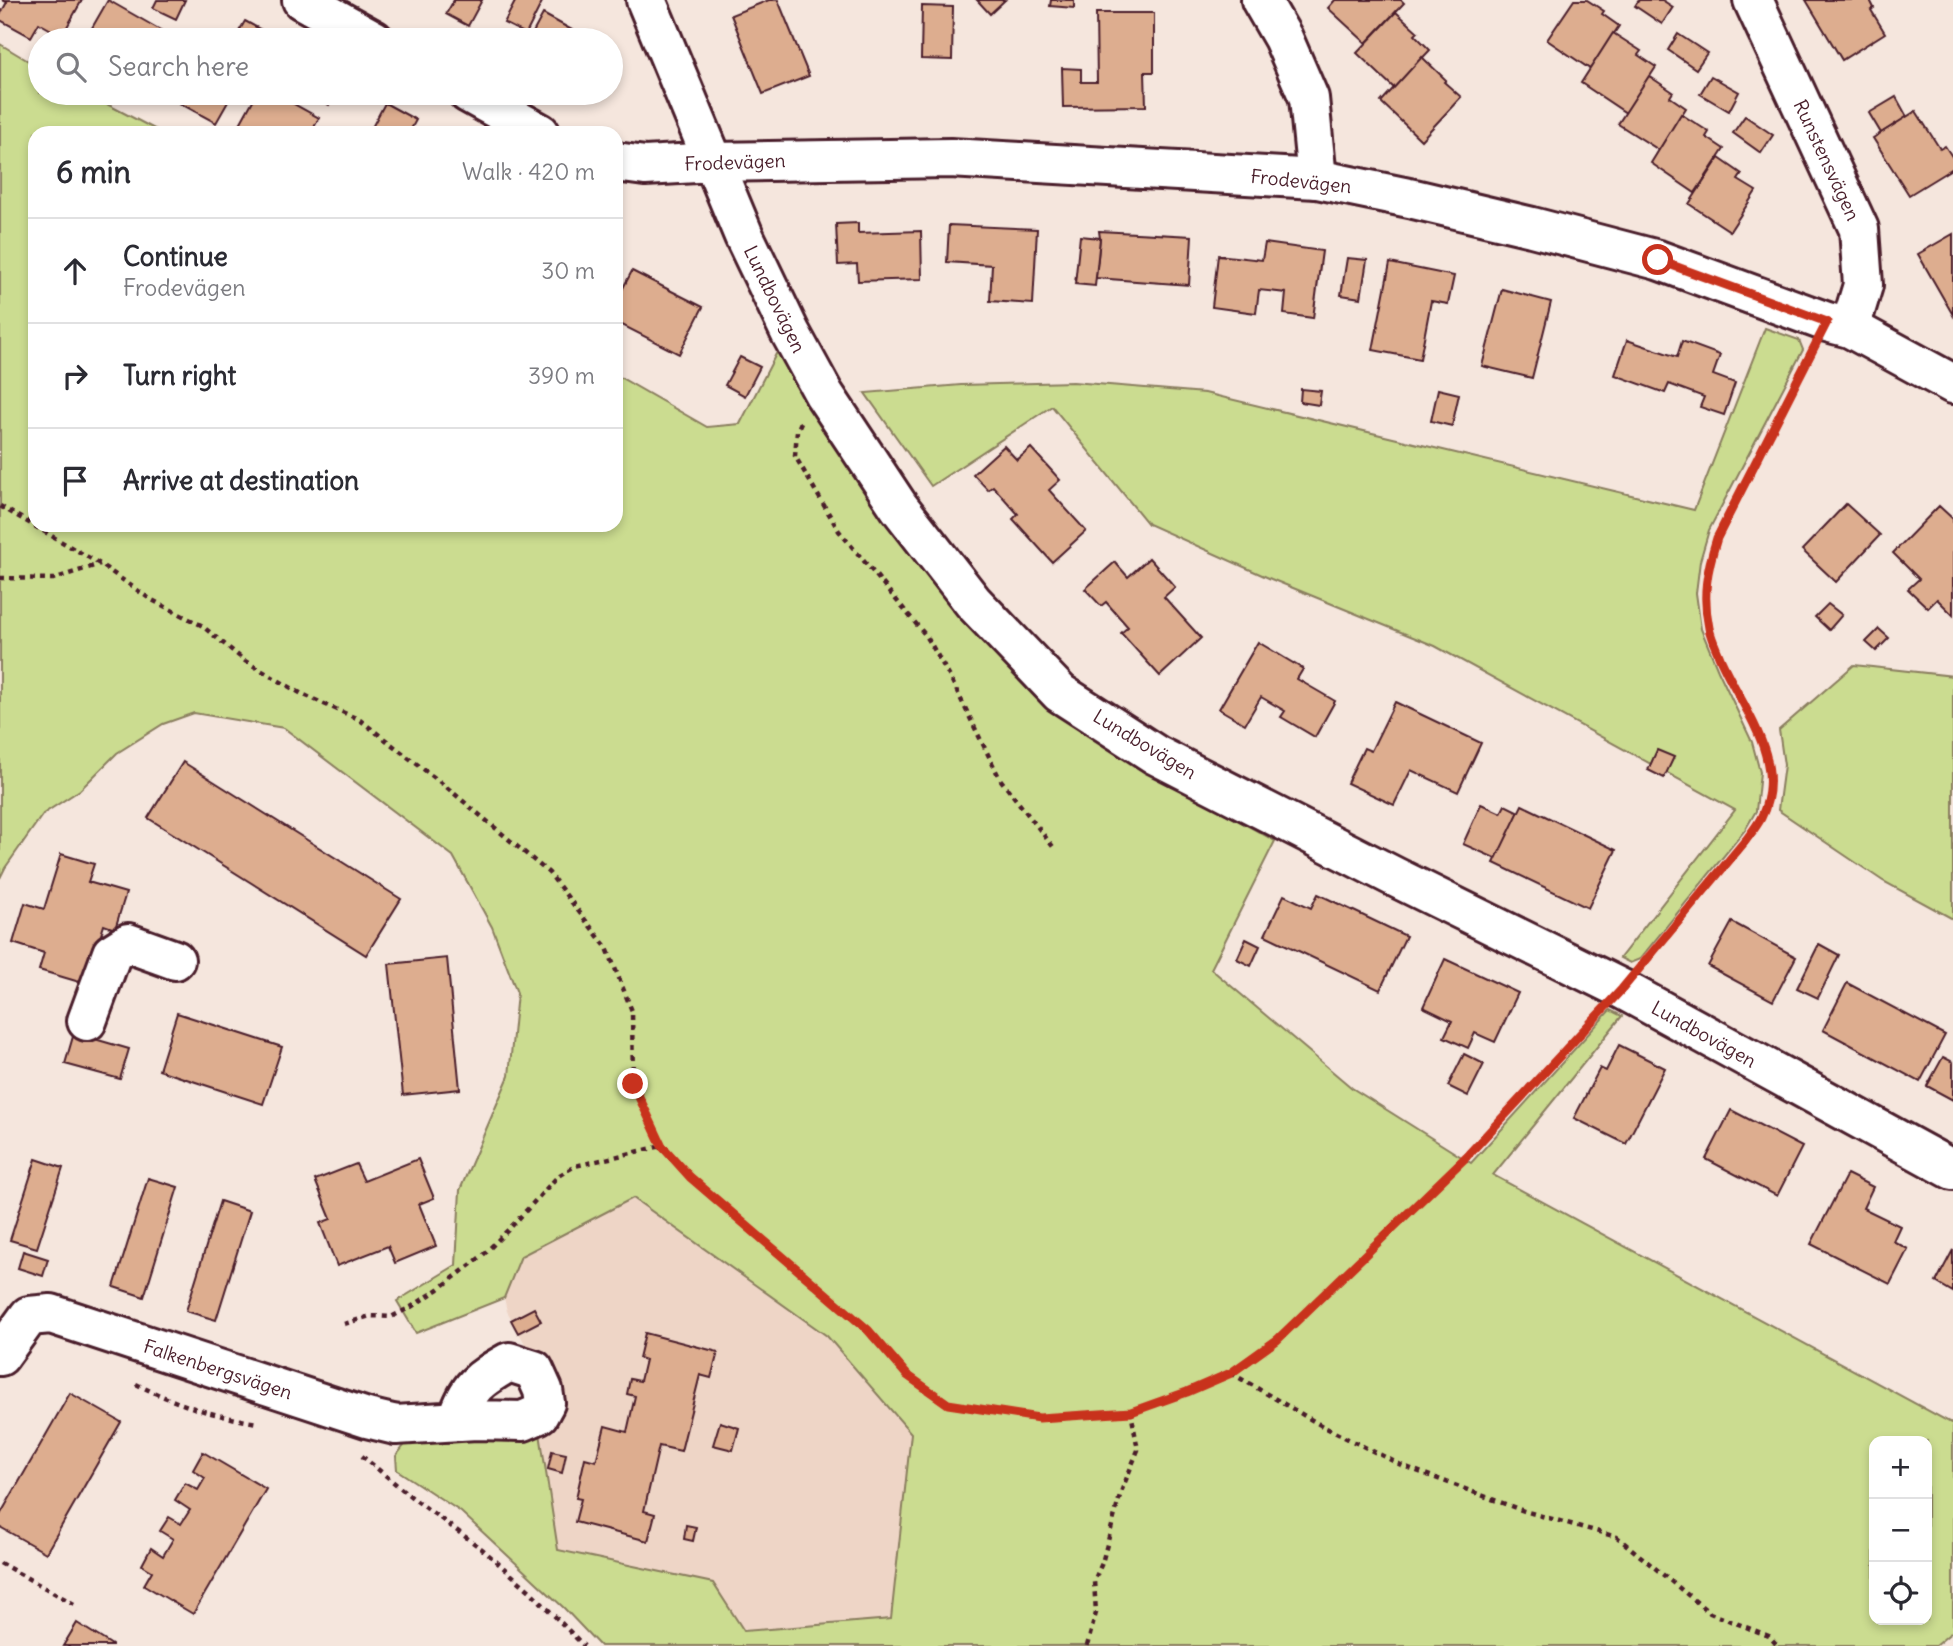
<!DOCTYPE html>
<html lang="en">
<head>
<meta charset="utf-8">
<style>
  :root { --surface:#fff; --page:#f7f7f7; --text:#2b2b33; --muted:#7c7c81; --line:#e1e1e2 }
  body { margin:0; font-family:Delius,sans-serif; background:var(--page); color:var(--text) }
  .controls { position:absolute; right:21px; bottom:21px; display:grid; overflow:hidden; border-radius:14px; box-shadow:0 4px 10px #0003 }
  .controls button { width:63px; height:63px; display:grid; place-items:center; padding:0; border:0; border-bottom:2px solid var(--line); background:var(--surface); color:var(--text); font:35px sans-serif }
  .stop { position:absolute; width:21px; height:21px; margin:-16px; border:5px solid #c8321e; border-radius:50%; background:#fff }
  .stop.end { background:#c8321e; border-color:#fff; box-shadow:0 2px 7px #0008 }
  .list { margin:0; padding:0; list-style:none }
  h2 { display:flex; justify-content:space-between; align-items:center; height:91px; margin:0; padding:0 28px; font-size:30px }
  h2 small { font-size:23px; font-weight:400; color:var(--muted) }
  .list li { display:grid; grid-template-columns:46px 1fr auto; gap:21px; align-items:center; box-sizing:border-box; height:105px; padding:0 28px; border-top:2px solid var(--line) }
  .list b { display:block; font-size:26px; white-space:nowrap }
  .list p { margin:0; font-size:23px; white-space:nowrap; color:var(--muted) }
  .list em { font-size:23px; font-style:normal; color:var(--muted) }
  .icon { flex:none; width:38px; height:38px; fill:none; stroke:currentColor; stroke-width:2; stroke-linecap:round; stroke-linejoin:round }
  .map { position:relative; flex:none; width:1953px; height:1646px; overflow:hidden }
  .search { position:absolute; background:var(--surface); box-shadow:0 4px 10px #0003; left:28px; top:28px; width:595px; height:77px; display:flex; align-items:center; gap:18px; box-sizing:border-box; padding:0 24px; border-radius:38px; color:var(--muted); font-size:26px }
  .panel { position:absolute; background:var(--surface); box-shadow:0 4px 10px #0003; left:28px; top:126px; width:595px; height:406px; border-radius:21px }
  .map>svg:first-child { display:block }
  .built { fill:#eed5c6 }
  .green { fill:#cbdc90; stroke:#8a7e5e; stroke-width:2; fill-rule:evenodd }
  .building { fill:#ddad8f; stroke:#4a1f2b; stroke-width:2 }
  .lines { fill:none; stroke-linecap:round; stroke-linejoin:round }
  .minor-casing { stroke:#4a1f2b; stroke-width:44 }
  .path { stroke:#4a1f2b; stroke-width:4.5; stroke-dasharray:5 5; stroke-linecap:butt }
  .minor { stroke:#fff; stroke-width:38 }
  .route { stroke:#c8321e; stroke-width:9 }
  .labels { text-anchor:middle; dominant-baseline:central; stroke-width:6; stroke-linejoin:round; paint-order:stroke }
  .street-label { font-size:19px; fill:#4a1f2b; stroke:#fff }
</style>
</head>
<body>
<div class="map">
<svg width="1953" height="1646" viewBox="0 0 1953 1646">
  <rect width="100%" height="100%" fill="#f5e6dd"/>
  <filter id="ink" filterUnits="userSpaceOnUse"><feTurbulence type="fractalNoise" baseFrequency=".0143" numOctaves="2"/><feDisplacementMap in="SourceGraphic" scale="14" xChannelSelector="R" yChannelSelector="G"/><feConvolveMatrix kernelMatrix="1 2 1 2 8 2 1 2 1" color-interpolation-filters="sRGB"/></filter>
  <g filter="url(#ink)">
    <!-- built -->
    <path class="built" d="M633 1198 827 1336 911 1433 891 1619 744 1631 712 1583 558 1550 540 1433 550 1389 507 1311 504 1298 521 1256Z"/>
    <!-- green -->
    <g class="green">
      <path d="M0 44 40 68V93H86L162 133H35V525H616V375L707 427 740 424 778 350 1129 760 1275 841 1211 969 1352 1088 1471 1163 1610 1010 1622 1016 1493 1175 1953 1424V1631L1935 1646H600L564 1608 461 1512 397 1470 396 1456 407 1442 540 1433 558 1550 713 1583 744 1631 891 1619 911 1433 827 1336 633 1198 521 1256 504 1298 416 1333 397 1301 456 1265 460 1190 509 1076 517 993 492 927 453 856 284 728 194 713 163 724 117 753 80 790 43 814 5 868 0 878ZM1874 1441H1927V1620H1874Z"/>
      <path d="M1765 328 1799 340 1803 350 1709 530 1700 561 1696 593 1701 629 1718 670 1752 742 1760 772 1756 811 1745 830 1640 959 1630 963 1620 958 1735 810 1435 646 1271 579 1148 524 1052 406 931 486 865 393 961 385 1073 382 1205 393 1694 510Z"/>
      <path d="M1854 665 1953 676V919L1883 881 1778 810 1784 765 1779 730Z"/>
    </g>
    <!-- building -->
    <g class="building">
      <path d="M2 0H82L62 36 39 23 31 37 0 20V15L7 2Z"/>
      <path d="M108 0 164 32 159 40H85Z"/>
      <path d="M157 0H185L176 19 153 8Z"/>
      <path d="M454 0H482L468 26 446 14Z"/>
      <path d="M516 0H543L526 34 504 23Z"/>
      <path d="M769 0H778L809 76 763 94 731 15Z"/>
      <path d="M977 0H1005L990 14Z"/>
      <path d="M1051 0H1074V8L1050 6Z"/>
      <path d="M1335 0H1401L1404 3 1366 43 1328 8Z"/>
      <path d="M1574 0H1587L1604 11 1602 14 1619 26 1590 69 1547 40Z"/>
      <path d="M1639 0H1662L1673 7 1662 24 1635 6Z"/>
      <path d="M1806 0H1870L1874 8 1871 10 1885 33 1842 60Z"/>
      <path d="M922 6 953 7 952 60 921 59Z"/>
      <path d="M1396 12 1418 32 1415 35 1430 50 1394 88 1357 53Z"/>
      <path d="M1096 13H1154V72H1145L1146 106 1063 107 1062 68 1081 69V82H1097Z"/>
      <path d="M543 14 590 40H529Z"/>
      <path d="M245 21 267 33 263 40H234Z"/>
      <path d="M1613 33 1641 51 1638 55 1656 67 1626 113 1581 83Z"/>
      <path d="M1678 34 1707 53 1696 69 1668 50Z"/>
      <path d="M1422 57 1446 80 1444 82 1461 97 1421 140 1381 102Z"/>
      <path d="M1649 76 1673 92 1670 97 1686 108 1659 150 1618 124Z"/>
      <path d="M1711 76 1739 92 1729 111 1700 94Z"/>
      <path d="M161 93H233L216 123Z"/>
      <path d="M257 93H274L319 118 311 133H235Z"/>
      <path d="M306 93H335L329 105Z"/>
      <path d="M1896 97 1907 117 1881 133 1869 113Z"/>
      <path d="M385 103 416 120 409 133H369Z"/>
      <path d="M1916 111 1940 149 1945 146 1953 158V168L1909 195 1873 138Z"/>
      <path d="M1681 114 1709 132 1706 137 1724 149 1695 193 1651 163Z"/>
      <path d="M1745 116 1773 135 1761 153 1733 133Z"/>
      <path d="M1719 158 1742 174 1738 180 1756 191 1730 231 1689 204Z"/>
      <path d="M858 223V233L921 231 922 279 858 281 857 264 838 265 836 224Z"/>
      <path d="M949 225 1037 229 1033 304 990 301 992 265 947 262Z"/>
      <path d="M1099 231 1192 236 1189 285 1096 278 1100 238Z"/>
      <path d="M1953 234V315L1918 254Z"/>
      <path d="M1080 236 1100 238 1095 286 1075 284Z"/>
      <path d="M1265 243 1322 251 1313 318 1284 314 1286 293 1259 290 1256 313 1212 307 1218 255 1262 260Z"/>
      <path d="M1347 258 1367 260 1361 298 1341 295Z"/>
      <path d="M1390 263 1454 276 1448 304 1431 301 1420 359 1373 350Z"/>
      <path d="M632 271 703 307 679 354 616 322V301Z"/>
      <path d="M1502 289 1551 302 1532 378 1482 366Z"/>
      <path d="M1627 340 1677 357 1682 341 1720 355 1713 375 1735 383 1724 415 1700 407 1704 397 1669 384 1665 393 1615 375Z"/>
      <path d="M740 357 760 367 745 396 725 385Z"/>
      <path d="M1301 389 1321 391 1319 405 1300 402Z"/>
      <path d="M1438 389 1459 394 1452 426 1431 421Z"/>
      <path d="M1004 446 1017 460 1031 448 1060 480 1049 490 1086 531 1052 562 1013 519 1018 514 993 486 988 490 973 474Z"/>
      <path d="M1846 504 1880 535 1836 582 1802 550Z"/>
      <path d="M1939 506 1953 519V615L1937 599 1928 608 1908 589 1919 579 1893 553Z"/>
      <path d="M1149 558 1175 587 1164 597 1201 638 1160 676 1121 633 1128 627 1106 602 1101 606 1085 589 1115 562 1128 577Z"/>
      <path d="M1828 604 1842 615 1829 630 1815 617Z"/>
      <path d="M1879 629 1889 638 1876 651 1866 642Z"/>
      <path d="M1258 642 1303 669 1297 679 1335 701 1315 737 1281 717 1285 711 1261 697 1245 724 1219 709Z"/>
      <path d="M1395 702 1481 743 1458 792 1411 770 1394 805 1347 783 1364 748 1371 751Z"/>
      <path d="M1657 750 1674 757 1664 778 1648 770Z"/>
      <path d="M183 762 401 899 366 955 148 818Z"/>
      <path d="M1481 804 1501 813 1505 805 1519 812 1497 859 1463 844Z"/>
      <path d="M1522 805 1616 850 1588 908 1494 863Z"/>
      <path d="M61 854 94 864 88 882 126 893 115 929 104 925 86 984 39 970 44 953 13 943 25 903 44 909Z"/>
      <path d="M1318 894 1406 936 1380 990 1265 935 1284 895 1311 908Z"/>
      <path d="M1732 922 1796 957 1773 1001 1708 966Z"/>
      <path d="M1246 939 1260 946 1251 966 1237 959Z"/>
      <path d="M1819 944 1839 955 1818 998 1797 988Z"/>
      <path d="M447 958 460 1089 403 1095 389 964Z"/>
      <path d="M1445 959 1518 993 1495 1042 1475 1033 1468 1048 1444 1037 1452 1021 1423 1007Z"/>
      <path d="M1847 983 1945 1035 1920 1082 1823 1030Z"/>
      <path d="M177 1013 282 1047 263 1104 159 1070Z"/>
      <path d="M74 1033 129 1049 120 1079 65 1064Z"/>
      <path d="M1619 1045 1665 1068 1626 1144 1574 1118 1600 1068 1606 1071Z"/>
      <path d="M1464 1054 1484 1064 1468 1096 1448 1086Z"/>
      <path d="M1943 1057 1953 1062V1100L1927 1086Z"/>
      <path d="M1731 1110 1802 1147 1777 1196 1706 1159Z"/>
      <path d="M36 1159 63 1168 37 1248 10 1240Z"/>
      <path d="M418 1159 434 1198 419 1204 436 1246 395 1263 388 1246 337 1266 320 1223 331 1219 315 1180 356 1164 364 1181Z"/>
      <path d="M1847 1174 1873 1187 1863 1208 1900 1226 1893 1241 1908 1249 1890 1284 1811 1244Z"/>
      <path d="M148 1178 178 1187 144 1297 114 1287Z"/>
      <path d="M220 1201 250 1211 216 1320 186 1311Z"/>
      <path d="M1953 1250V1292L1936 1282Z"/>
      <path d="M23 1251 48 1259 43 1276 18 1268Z"/>
      <path d="M534 1308 541 1321 518 1333 511 1320Z"/>
      <path d="M645 1333 718 1352 711 1378 700 1375 681 1451 659 1446 644 1511 655 1514 648 1541 575 1522 581 1499 576 1498 585 1458 596 1461 605 1426 627 1432 635 1396 627 1394 630 1379 640 1381 645 1360 639 1358Z"/>
      <path d="M70 1393 121 1422 46 1553 0 1527V1515Z"/>
      <path d="M720 1422 739 1428 733 1450 713 1445Z"/>
      <path d="M552 1451 566 1454 562 1473 548 1469Z"/>
      <path d="M203 1452 266 1489 193 1614 144 1585 152 1571 142 1565 151 1548 163 1556 173 1539 160 1531 169 1517 181 1524 190 1510 175 1500 185 1483 198 1490 205 1478 193 1470Z"/>
      <path d="M686 1525 696 1527 693 1541 684 1539Z"/>
      <path d="M77 1623 112 1645V1646H63Z"/>
    </g>
    <g class="lines">
      <defs>
        <g id="minor">
          <path d="M302 0 374 40"/>
          <path d="M646 0 744 236 790 332 824 394 899 507 973 602 1060 693 1156 755 1395 877 1622 989 1953 1170"/>
          <path d="M1261 0 1283 38 1309 98 1317 179"/>
          <path d="M1753 0 1859 229 1863 285 1850 328"/>
          <path d="M468 93 540 133"/>
          <path d="M616 162 645 166 713 162 950 158 1317 179 1414 199 1532 227 1658 260 1827 322 1850 328 1953 384"/>
          <path d="M87 1021 112 953 128 943 175 960"/>
          <path d="M0 1356 29 1316 51 1314 367 1418 396 1425 476 1420 523 1421 539 1414 545 1403 543 1390 534 1370 509 1362C479 1379 468 1386 457 1421"/>
        </g>
      </defs>
      <!-- minor casing -->
      <use href="#minor" class="minor-casing"/>
      <!-- path -->
      <g class="path">
        <path d="M801 422 797 431 795 456 839 531 927 637 951 679 1000 779 1054 848"/>
        <path d="M0 506 100 564 150 599 201 625 245 661 302 694 360 720 444 785 549 873 607 948 632 1011 633 1084 662 1146 690 1177 868 1330 907 1375 949 1404 1039 1418 1131 1412 1187 1392 1231 1373 1277 1340 1466 1157 1597 1016"/>
        <path d="M0 578 53 579 100 564"/>
        <path d="M1646 960C1671 930 1696 900 1721 870 1735 853 1754 835 1762 814 1788 747 1728 693 1710 632 1700 600 1707 569 1717 539L1810 354"/>
        <path d="M344 1324 370 1316 391 1317 411 1307 439 1289 482 1256 511 1227 558 1176 575 1166 662 1146"/>
        <path d="M1231 1373 1324 1427 1401 1465 1524 1511 1617 1537 1710 1613 1769 1636 1778 1646"/>
        <path d="M136 1384C178 1405 211 1415 257 1423"/>
        <path d="M362 1456 414 1499 482 1549 530 1591 584 1646"/>
        <path d="M0 1563 76 1605"/>
        <path d="M1087 1646 1096 1613 1094 1581 1102 1563 1121 1492 1138 1450 1131 1412"/>
      </g>
      <!-- minor -->
      <use href="#minor" class="minor"/>
    </g>
  </g>
  <g class="lines" filter="url(#ink)">
    <!-- route -->
    <path class="route" d="M633 1084 662 1146 690 1177 868 1330 907 1375 948 1404 1039 1418 1131 1412 1187 1392 1231 1373 1277 1340 1466 1157 1622 989 1746 840C1751 833 1757 826 1761 818 1789 761 1741 707 1720 658 1716 648 1711 638 1709 628 1702 595 1707 570 1717 538L1827 322 1658 260"/>
  </g>
  <g class="labels">
    <!-- street labels -->
    <g class="street-label">
      <text transform="translate(1827 160) rotate(65)">Runstensvägen</text>
      <text transform="translate(735 162) rotate(-2)">Frodevägen</text>
      <text transform="translate(1301 181) rotate(6)">Frodevägen</text>
      <text transform="translate(775 299) rotate(64)">Lundbovägen</text>
      <text transform="translate(1145 744) rotate(31)">Lundbovägen</text>
      <text transform="translate(1704 1034) rotate(29)">Lundbovägen</text>
      <text transform="translate(218 1369) rotate(18)">Falkenbergsvägen</text>
    </g>
  </g>
</svg>
<div class="controls">
<button>+</button>
<button>−</button>
<button><svg class="icon" aria-label="locate" viewBox="0 0 24 24"><circle cx="12" cy="12" r="6"/><path d="M12 2v4M12 18v4M2 12h4M18 12h4"/></svg></button>
</div>
<div class="stop" style="left:1658px;top:260px"></div>
<div class="stop end" style="left:633px;top:1084px"></div>
<div class="search"><svg class="icon" aria-label="search" viewBox="0 0 24 24"><circle cx="10" cy="10" r="6"/><path d="M15 15l6 6"/></svg>Search here</div>
<section class="panel">
<h2>6 min<small>Walk · 420 m</small></h2>
<ul class="list">
<li><svg class="icon" aria-label="ahead" viewBox="0 0 24 24"><path d="M12 20V5M6 11l6-6 6 6"/></svg><div><b>Continue</b><p>Frodevägen</p></div><em>30 m</em></li>
<li><svg class="icon" aria-label="right" viewBox="0 0 24 24"><path d="M7 20v-9h11M14 6l5 5-5 5"/></svg><div><b>Turn right</b></div><em>390 m</em></li>
<li><svg class="icon" aria-label="arrive" viewBox="0 0 24 24"><path d="M6 21V4h12l-3 4 3 4H6"/></svg><div><b>Arrive at destination</b></div></li>
</ul>
</section>
</div>
</body>
</html>
